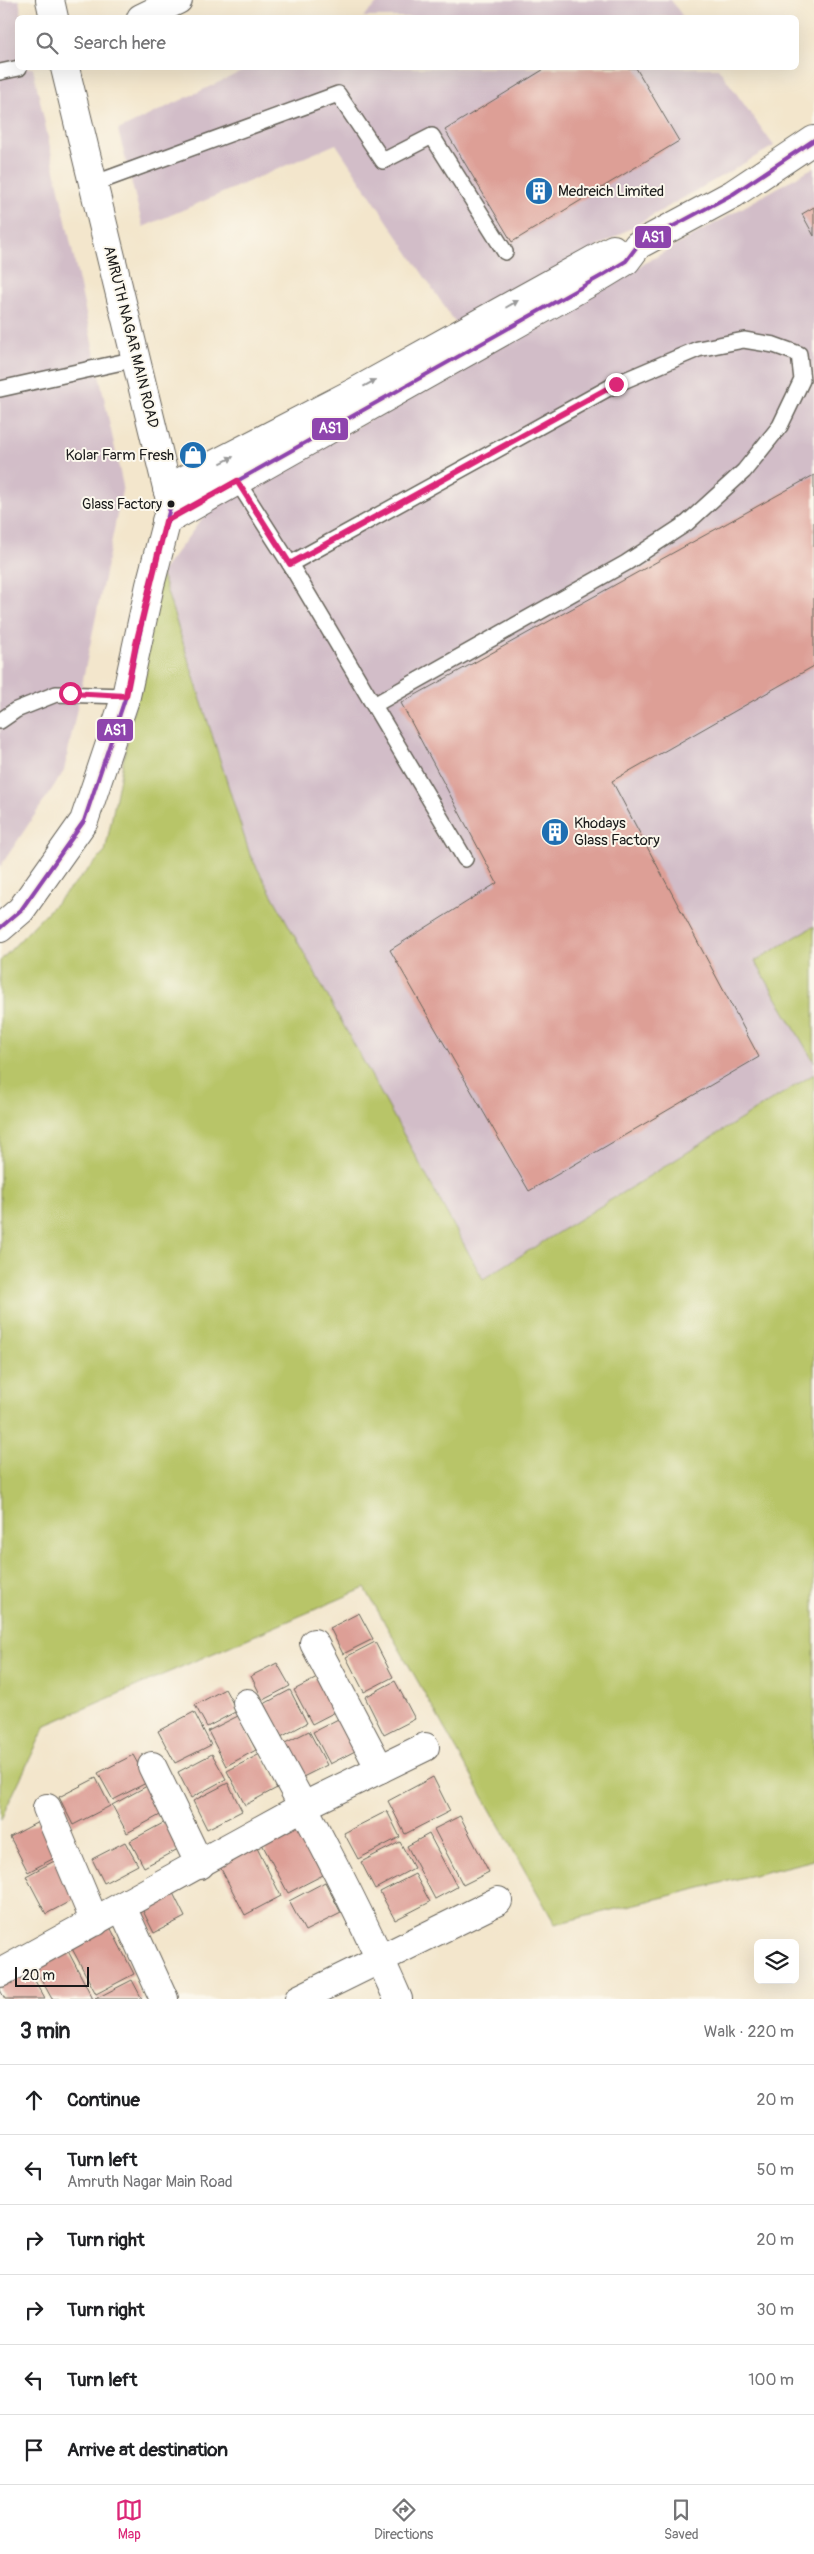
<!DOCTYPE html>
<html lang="en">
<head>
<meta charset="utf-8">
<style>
  :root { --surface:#fff; --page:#f2f2f2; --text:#202124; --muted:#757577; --line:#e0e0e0; --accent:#db2777 }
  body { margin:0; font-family:Pangolin,sans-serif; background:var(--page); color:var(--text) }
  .controls { position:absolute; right:15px; bottom:15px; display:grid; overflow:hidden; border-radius:8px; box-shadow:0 5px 20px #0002 }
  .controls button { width:45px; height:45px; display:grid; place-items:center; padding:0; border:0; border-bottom:1px solid var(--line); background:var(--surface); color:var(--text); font:25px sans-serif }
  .scale { position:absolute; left:15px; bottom:12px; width:74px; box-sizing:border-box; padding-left:5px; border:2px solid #1c1c1c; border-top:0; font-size:14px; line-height:18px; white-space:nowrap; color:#1c1c1c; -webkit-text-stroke:4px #fbf7ec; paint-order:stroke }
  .stop { position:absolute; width:15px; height:15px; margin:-11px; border:4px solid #db2777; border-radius:50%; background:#fff }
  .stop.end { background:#db2777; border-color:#fff; box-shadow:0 1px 5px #0008 }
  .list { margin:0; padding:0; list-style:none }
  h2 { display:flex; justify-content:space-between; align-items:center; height:65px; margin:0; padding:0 20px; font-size:21px }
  h2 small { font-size:16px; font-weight:400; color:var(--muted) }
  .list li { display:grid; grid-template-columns:32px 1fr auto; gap:15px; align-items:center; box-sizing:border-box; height:70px; padding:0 20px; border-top:1px solid var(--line) }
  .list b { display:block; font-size:19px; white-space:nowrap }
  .list p { margin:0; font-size:16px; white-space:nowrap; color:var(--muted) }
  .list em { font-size:16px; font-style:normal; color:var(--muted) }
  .icon { flex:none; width:28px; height:28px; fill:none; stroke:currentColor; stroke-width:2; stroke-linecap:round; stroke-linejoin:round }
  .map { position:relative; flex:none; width:814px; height:1999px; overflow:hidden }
  .search { position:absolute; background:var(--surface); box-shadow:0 5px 20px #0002; left:15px; right:15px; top:15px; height:55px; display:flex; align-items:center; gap:12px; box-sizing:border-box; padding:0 18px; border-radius:8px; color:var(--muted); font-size:19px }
  .sheet { height:485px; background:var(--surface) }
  nav { display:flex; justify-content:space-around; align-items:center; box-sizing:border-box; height:70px; border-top:1px solid var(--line); background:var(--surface); font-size:14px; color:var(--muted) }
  nav a { display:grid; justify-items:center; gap:2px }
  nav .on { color:var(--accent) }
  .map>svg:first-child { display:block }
  .industrial { fill:#d2bdc8 }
  .green { fill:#b8c567; stroke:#6a7042 }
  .building { fill:#dd9f96 }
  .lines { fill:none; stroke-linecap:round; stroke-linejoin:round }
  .service-casing { stroke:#67635a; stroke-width:18 }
  .minor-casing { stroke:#67635a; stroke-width:30 }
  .tertiary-casing { stroke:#67635a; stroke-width:30 }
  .secondary-casing { stroke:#67635a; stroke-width:30 }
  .service { stroke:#fff; stroke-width:15 }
  .minor { stroke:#fff; stroke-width:28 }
  .tertiary { stroke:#fff; stroke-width:28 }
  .secondary { stroke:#fff; stroke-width:28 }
  .bus-1-casing { stroke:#fbf7ec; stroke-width:8 }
  .bus-1 { stroke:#8e44ad; stroke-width:4 }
  .oneway { fill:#999 }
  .route { stroke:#db2777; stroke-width:6 }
  .bus-dot { fill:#1c1c1c; stroke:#fbf7ec; stroke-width:2 }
  .labels { text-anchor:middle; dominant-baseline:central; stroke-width:4; stroke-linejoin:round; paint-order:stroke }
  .bus-label { font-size:14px; fill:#1c1c1c; stroke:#fbf7ec; text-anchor:end }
  .poi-label { font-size:15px; fill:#1c1c1c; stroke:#fbf7ec; text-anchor:start }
  .street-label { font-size:15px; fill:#1c1c1c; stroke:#fbf7ec }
  .line-badge { stroke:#fbf7ec; stroke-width:2 }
  .badge-label { font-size:14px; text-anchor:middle; font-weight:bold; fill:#fff }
</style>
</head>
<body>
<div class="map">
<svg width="814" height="1999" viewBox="0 0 814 1999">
  <rect width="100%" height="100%" fill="#fbf7ec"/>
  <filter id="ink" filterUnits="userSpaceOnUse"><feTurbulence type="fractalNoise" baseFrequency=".02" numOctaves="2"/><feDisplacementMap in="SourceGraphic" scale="10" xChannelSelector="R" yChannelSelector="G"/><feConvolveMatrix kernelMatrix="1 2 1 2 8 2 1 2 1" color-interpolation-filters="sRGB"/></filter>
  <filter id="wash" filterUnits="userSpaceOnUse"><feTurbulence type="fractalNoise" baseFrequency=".0096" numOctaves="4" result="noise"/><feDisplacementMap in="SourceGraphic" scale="20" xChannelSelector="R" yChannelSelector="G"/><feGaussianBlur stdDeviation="1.12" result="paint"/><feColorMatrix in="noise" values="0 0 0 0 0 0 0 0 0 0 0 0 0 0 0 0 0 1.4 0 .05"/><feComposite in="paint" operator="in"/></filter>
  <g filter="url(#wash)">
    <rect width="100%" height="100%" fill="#f3e6cc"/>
    <!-- industrial -->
    <g class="industrial">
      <path d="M0 0H19L22 17 18 18V68H33L123 486 64 771 0 867Z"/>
      <path d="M381 0H671L683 17H363Z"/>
      <path d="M249 68H718L774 146 458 327 336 144 143 227 118 130Z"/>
      <path d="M814 167V926L755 961 814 1062V1074L483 1279 250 855 161 573 207 512Z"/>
    </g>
    <!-- green -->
    <g class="green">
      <path d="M161 573 250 855 483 1279 814 1074V1860L555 1924 365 1588 46 1725 0 1821V961L105 852Z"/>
      <path d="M814 926V1062L755 961Z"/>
    </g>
    <g id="blocks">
      <!-- building -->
      <g class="building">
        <path d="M546 68H636L679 141 512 242 445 130Z"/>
        <path d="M814 207V236L802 214Z"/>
        <path d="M814 475V666L612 781 759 1057 529 1191 390 950 497 883 401 703Z"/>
        <path d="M359 1613 373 1639 343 1654 330 1628Z"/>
        <path d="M375 1642 393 1677 364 1692 346 1657Z"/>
        <path d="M277 1663 290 1686 263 1700 251 1676Z"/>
        <path d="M321 1676 339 1710 312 1724 294 1690Z"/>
        <path d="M395 1681 415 1719 384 1735 365 1697Z"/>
        <path d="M225 1689 237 1711 207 1727 195 1705Z"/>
        <path d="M290 1690 307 1723 281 1737 264 1704Z"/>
        <path d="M194 1712 211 1745 175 1763 158 1731Z"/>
        <path d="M238 1716 256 1750 226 1766 208 1731Z"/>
        <path d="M342 1717 359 1749 330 1764 313 1732Z"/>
        <path d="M309 1731 327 1765 301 1778 283 1744Z"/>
        <path d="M212 1754 226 1779 191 1798 178 1772Z"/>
        <path d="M260 1754 277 1788 245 1805 227 1771Z"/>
        <path d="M133 1755 148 1782 113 1800 98 1773Z"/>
        <path d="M433 1777 450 1811 405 1834 388 1801Z"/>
        <path d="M96 1778 110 1806 73 1825 59 1797Z"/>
        <path d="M228 1783 242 1811 207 1829 193 1801Z"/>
        <path d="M147 1786 162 1814 127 1833 112 1805Z"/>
        <path d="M387 1811 400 1837 358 1859 344 1833Z"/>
        <path d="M460 1816 489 1872 463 1885 434 1829Z"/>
        <path d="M40 1821 58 1856 28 1872 10 1837Z"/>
        <path d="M165 1822 178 1849 144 1867 130 1841Z"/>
        <path d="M298 1826 323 1875 288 1893 262 1844Z"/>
        <path d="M429 1834 457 1887 435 1899 407 1846Z"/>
        <path d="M125 1842 138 1865 104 1883 92 1859Z"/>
        <path d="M400 1842 414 1868 375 1889 361 1862Z"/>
        <path d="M256 1846 281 1896 245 1915 219 1865Z"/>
        <path d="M58 1859 78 1897 46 1914 26 1876Z"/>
        <path d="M415 1874 430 1902 395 1920 380 1892Z"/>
        <path d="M325 1882 341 1913 305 1931 289 1901Z"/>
        <path d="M170 1887 185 1917 154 1933 139 1903Z"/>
        <path d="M107 1921 134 1974 96 1994 68 1941Z"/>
        <path d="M68 1951 93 1999H52L35 1968Z"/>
        <path d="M28 1968 45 1999H5L0 1990V1983Z"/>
        <path d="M132 1980 142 1999H95Z"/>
      </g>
    </g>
  </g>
  <g filter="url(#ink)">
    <use href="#blocks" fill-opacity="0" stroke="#67635a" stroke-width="1"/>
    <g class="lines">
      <defs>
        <g id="service">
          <path d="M0 72 19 68"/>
          <path d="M93 184 338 94 383 161 432 136 505 252"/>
          <path d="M0 389 136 359"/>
          <path d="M237 481 290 564 465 859"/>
          <path d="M290 564 616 384 698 349 744 340 774 345 799 354 802 380 780 426 744 471 687 523 626 563 374 705"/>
          <path d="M0 721 16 710 56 694 126 696"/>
        </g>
        <g id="minor">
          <path d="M141 18 178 0"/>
          <path d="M314 1643 380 1769"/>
          <path d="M247 1703C300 1800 354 1898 398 1999"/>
          <path d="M152 1766 200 1865"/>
          <path d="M47 1808 95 1922"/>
          <path d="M122 1907 164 1999"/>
          <path d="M0 1973 304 1806 425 1747"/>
          <path d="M299 1999 498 1901"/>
        </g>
        <g id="tertiary">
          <path d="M167 489 353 393 613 249"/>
          <path d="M166 521 603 275 626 261 638 245 733 194 814 140"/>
        </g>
        <g id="secondary">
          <path d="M50 0 54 18"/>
          <path d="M0 928 21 910 84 821 126 696 150 585 171 504 65 68"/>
        </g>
      </defs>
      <!-- service casing -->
      <use href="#service" class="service-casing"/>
      <!-- minor casing -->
      <use href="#minor" class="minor-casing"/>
      <!-- tertiary casing -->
      <use href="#tertiary" class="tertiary-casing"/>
      <!-- secondary casing -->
      <use href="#secondary" class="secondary-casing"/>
      <!-- service -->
      <use href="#service" class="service"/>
      <!-- minor -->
      <use href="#minor" class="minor"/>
      <!-- tertiary -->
      <use href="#tertiary" class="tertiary"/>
      <!-- secondary -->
      <use href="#secondary" class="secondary"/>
      <defs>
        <g id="bus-1">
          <path d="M166 521 603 275 626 261 638 245 733 194 814 140"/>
          <path d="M0 928 21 910 84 821 126 696 150 585 171 504"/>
        </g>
      </defs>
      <!-- bus-1 casing -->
      <use href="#bus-1" class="bus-1-casing"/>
      <!-- bus-1 -->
      <use href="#bus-1" class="bus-1"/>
    </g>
    <!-- one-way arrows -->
    <defs><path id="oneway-solid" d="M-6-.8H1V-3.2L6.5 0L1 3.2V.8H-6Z" transform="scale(1.25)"/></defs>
    <g class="oneway">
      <use href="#oneway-solid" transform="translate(512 304) rotate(-30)"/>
      <use href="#oneway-solid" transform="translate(370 383) rotate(-28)"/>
      <use href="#oneway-solid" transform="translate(227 460) rotate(-27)"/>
    </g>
  </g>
  <g class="lines" filter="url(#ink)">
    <!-- route -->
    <path class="route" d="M70 693 126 696 135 648 166 521 237 481 290 564 616 384"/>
  </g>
  <!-- icons -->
  <defs>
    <symbol id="building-disc" viewBox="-11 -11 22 22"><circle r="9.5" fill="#1f6fb2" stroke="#fbf7ec"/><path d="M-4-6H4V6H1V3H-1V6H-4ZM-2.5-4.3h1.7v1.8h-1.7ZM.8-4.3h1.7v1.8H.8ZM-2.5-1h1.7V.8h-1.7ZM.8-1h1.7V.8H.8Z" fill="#fff"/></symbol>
    <symbol id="shop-disc" viewBox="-11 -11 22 22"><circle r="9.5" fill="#1f6fb2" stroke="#fbf7ec"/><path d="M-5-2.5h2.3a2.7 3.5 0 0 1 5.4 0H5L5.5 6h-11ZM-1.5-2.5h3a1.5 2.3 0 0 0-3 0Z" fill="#fff"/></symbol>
  </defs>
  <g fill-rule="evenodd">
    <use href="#building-disc" x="523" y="175" width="32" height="32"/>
    <use href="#shop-disc" x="177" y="439" width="32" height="32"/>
    <use href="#building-disc" x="539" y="816" width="32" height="32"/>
  </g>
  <!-- markers -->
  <circle class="bus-dot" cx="171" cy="504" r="4.5"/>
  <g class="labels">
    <!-- bus labels -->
    <g class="bus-label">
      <text x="162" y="504">Glass Factory</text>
    </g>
    <!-- poi labels -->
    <g class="poi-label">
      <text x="558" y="191">Medreich Limited</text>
      <text x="174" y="455" text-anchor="end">Kolar Farm Fresh</text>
      <text x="574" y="823">Khodays<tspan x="574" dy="17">Glass Factory</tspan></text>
    </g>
    <!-- street labels -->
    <g class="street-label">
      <text transform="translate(131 337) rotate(76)">AMRUTH NAGAR MAIN ROAD</text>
    </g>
  </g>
  <g class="line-badge">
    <rect x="634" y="225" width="38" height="24" rx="5" fill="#8e44ad"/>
    <rect x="311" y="417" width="38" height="24" rx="5" fill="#8e44ad"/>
    <rect x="96" y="718" width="38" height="24" rx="5" fill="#8e44ad"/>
  </g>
  <g class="badge-label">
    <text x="653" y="242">AS1</text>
    <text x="330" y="433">AS1</text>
    <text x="115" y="735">AS1</text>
  </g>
</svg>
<div class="controls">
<button><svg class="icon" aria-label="layers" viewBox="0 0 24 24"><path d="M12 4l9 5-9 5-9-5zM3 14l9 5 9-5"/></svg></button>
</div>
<div class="scale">20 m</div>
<div class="stop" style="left:70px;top:693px"></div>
<div class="stop end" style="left:616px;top:384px"></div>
<div class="search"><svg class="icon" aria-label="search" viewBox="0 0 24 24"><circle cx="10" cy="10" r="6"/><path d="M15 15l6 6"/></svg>Search here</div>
</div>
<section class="sheet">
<h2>3 min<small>Walk · 220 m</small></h2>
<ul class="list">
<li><svg class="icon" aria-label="ahead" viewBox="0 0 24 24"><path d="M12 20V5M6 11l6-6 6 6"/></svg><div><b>Continue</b></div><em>20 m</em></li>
<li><svg class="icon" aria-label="left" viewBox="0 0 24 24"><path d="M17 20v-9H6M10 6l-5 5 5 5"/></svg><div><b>Turn left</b><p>Amruth Nagar Main Road</p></div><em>50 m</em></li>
<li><svg class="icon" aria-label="right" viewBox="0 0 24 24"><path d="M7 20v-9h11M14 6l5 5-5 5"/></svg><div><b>Turn right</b></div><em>20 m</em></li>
<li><svg class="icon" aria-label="right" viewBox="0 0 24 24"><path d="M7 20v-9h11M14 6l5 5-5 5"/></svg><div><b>Turn right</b></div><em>30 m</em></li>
<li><svg class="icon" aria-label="left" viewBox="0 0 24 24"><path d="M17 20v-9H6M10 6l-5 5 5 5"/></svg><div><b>Turn left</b></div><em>100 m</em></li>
<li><svg class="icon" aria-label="arrive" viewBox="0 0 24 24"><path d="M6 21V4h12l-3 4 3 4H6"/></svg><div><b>Arrive at destination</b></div></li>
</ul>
</section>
<nav>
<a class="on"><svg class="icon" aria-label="map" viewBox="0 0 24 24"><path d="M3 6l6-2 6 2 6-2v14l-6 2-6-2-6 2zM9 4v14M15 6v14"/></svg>Map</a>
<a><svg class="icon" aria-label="directions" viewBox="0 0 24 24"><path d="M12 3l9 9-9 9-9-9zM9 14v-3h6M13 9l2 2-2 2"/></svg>Directions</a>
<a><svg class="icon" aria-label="saved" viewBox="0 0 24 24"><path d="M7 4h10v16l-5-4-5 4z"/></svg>Saved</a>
</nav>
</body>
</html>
